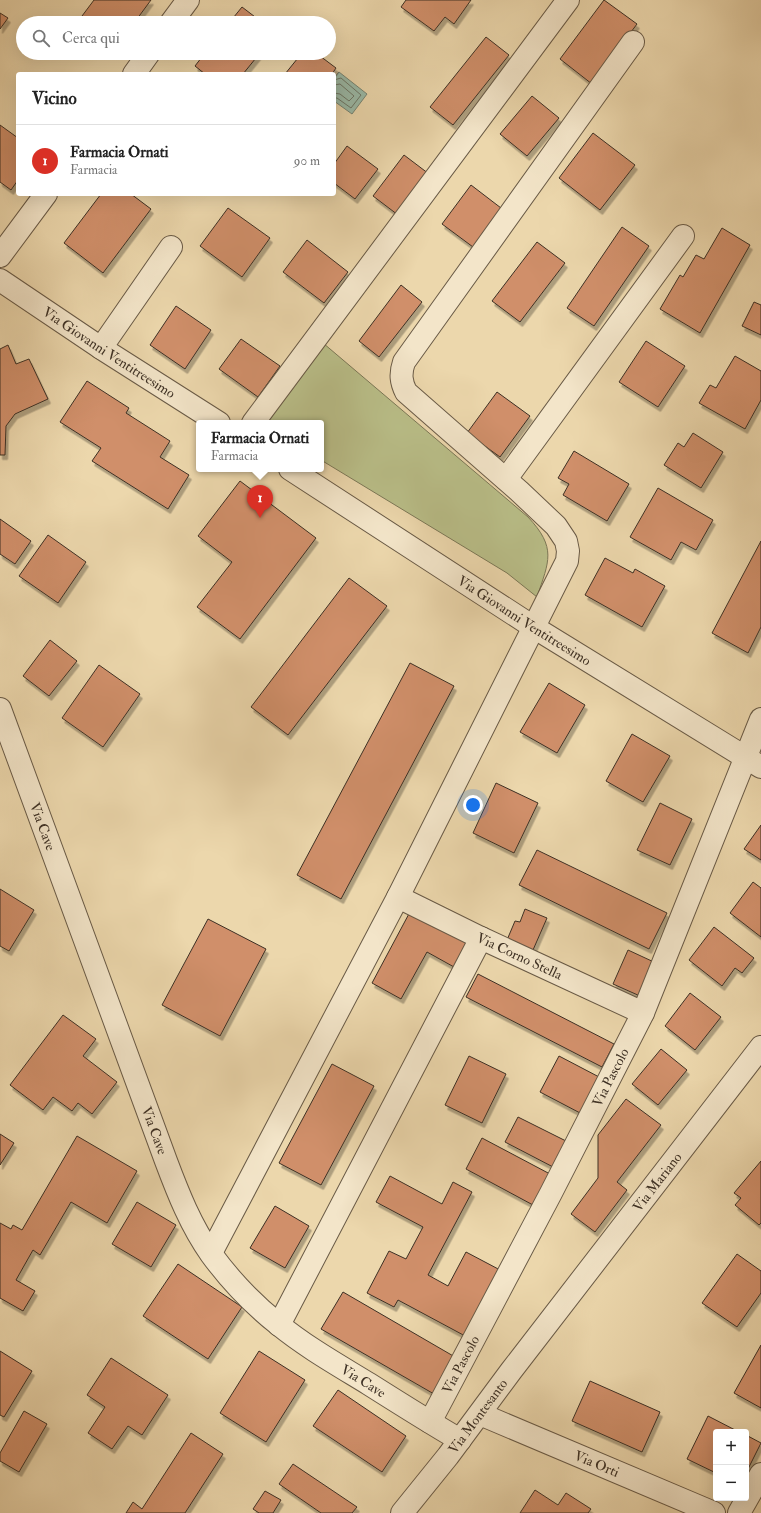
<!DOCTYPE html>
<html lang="it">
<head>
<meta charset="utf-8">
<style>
  :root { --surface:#fff; --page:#f2f2f2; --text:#222; --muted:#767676; --line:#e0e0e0; --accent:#d93025 }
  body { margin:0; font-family:"IM FELL Double Pica",serif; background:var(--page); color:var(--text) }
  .controls { position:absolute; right:12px; bottom:12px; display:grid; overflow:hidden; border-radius:4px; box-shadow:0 4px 16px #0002 }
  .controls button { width:36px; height:36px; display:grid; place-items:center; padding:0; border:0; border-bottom:1px solid var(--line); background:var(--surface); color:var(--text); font:20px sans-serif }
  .you { position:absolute; left:473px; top:805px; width:14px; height:14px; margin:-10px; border:3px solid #fff; border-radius:50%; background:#1a73e8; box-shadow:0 0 0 6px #1a73e833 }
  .badge { display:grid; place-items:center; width:26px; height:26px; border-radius:50%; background:var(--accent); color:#fff; font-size:13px; font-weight:700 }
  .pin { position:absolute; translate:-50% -33px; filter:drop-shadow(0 1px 2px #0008) }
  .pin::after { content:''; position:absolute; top:21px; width:14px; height:12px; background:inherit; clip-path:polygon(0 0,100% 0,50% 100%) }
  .popup { position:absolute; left:196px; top:420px; width:128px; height:52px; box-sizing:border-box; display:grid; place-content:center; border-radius:4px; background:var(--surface); filter:drop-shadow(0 1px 3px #0005); font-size:13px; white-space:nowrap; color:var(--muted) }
  .popup b { font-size:15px; color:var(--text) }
  .popup::after { content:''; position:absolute; left:50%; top:100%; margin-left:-8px; border:8px solid transparent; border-top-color:var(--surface) }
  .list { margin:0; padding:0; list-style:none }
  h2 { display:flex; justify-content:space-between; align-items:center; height:52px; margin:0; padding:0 16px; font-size:17px }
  h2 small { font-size:13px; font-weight:400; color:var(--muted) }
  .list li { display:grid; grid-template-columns:26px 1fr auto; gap:12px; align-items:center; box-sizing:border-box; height:72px; padding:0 16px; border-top:1px solid var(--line) }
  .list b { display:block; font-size:15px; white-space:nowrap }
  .list p { margin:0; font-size:13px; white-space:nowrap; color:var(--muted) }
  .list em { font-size:13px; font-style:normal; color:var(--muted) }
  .icon { flex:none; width:22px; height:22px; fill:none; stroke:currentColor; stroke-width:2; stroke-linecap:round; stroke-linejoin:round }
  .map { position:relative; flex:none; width:761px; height:1513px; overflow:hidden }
  .search { position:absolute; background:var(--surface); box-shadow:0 4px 16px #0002; left:16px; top:16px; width:320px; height:44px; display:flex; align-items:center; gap:10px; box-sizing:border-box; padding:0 14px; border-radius:22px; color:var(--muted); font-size:15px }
  .panel { position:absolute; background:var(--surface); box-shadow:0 4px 16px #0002; left:16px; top:72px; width:320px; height:124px; border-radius:4px }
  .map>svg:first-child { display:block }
  .green { fill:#b9be88; stroke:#7b7756 }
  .water { fill:#99baa8; stroke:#748373 }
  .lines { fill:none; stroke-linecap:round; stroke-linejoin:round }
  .shore { stroke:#6b7566; stroke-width:1 }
  .building { fill:#d08f6a; stroke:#3d3024; filter:url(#shadow) }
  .minor-casing { stroke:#695a46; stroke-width:24 }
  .minor { stroke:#f3e5c9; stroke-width:22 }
  .labels { text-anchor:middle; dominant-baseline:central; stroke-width:3.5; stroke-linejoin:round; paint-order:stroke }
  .street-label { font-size:14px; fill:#3d3024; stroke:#f3e5c9 }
</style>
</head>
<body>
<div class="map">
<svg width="761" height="1513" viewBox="0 0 761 1513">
  <defs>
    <filter id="shadow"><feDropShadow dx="2.5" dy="4.5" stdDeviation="0" flood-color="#0004"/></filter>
  </defs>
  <rect width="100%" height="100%" fill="#ecd7ac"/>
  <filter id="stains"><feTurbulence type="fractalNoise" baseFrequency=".005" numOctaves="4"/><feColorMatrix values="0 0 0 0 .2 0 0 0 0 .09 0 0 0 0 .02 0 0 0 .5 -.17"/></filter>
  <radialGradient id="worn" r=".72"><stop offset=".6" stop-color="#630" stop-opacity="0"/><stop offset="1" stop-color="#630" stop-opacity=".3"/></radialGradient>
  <!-- green -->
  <path class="green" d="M323 343 528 517C557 548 549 561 537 597L507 573 321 460V423H267Z"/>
  <!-- water -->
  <path class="water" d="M339 72 367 94 352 114 334 101V78Z"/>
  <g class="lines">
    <!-- shore -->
    <g class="shore">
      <path d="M334 80 341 78 361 95 351 108 337 98H334"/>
      <path d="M334 85 340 84 354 96 349 101 340 94 334 93"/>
    </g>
  </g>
  <!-- building -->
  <g class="building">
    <path d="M94 0H151L134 23H83L79 20Z"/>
    <path d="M406 0H471L454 24 445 17 434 31 401 7Z"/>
    <path d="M604 0 637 24 592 84 560 59Z"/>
    <path d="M242 7 263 23H229Z"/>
    <path d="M0 13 8 18 0 29Z"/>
    <path d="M486 37 509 55 453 125 430 107Z"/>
    <path d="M205 53H260L243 74H205L195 66Z"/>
    <path d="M302 53H316L336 68 332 74H285Z"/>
    <path d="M532 96 559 118 527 156 500 134Z"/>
    <path d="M0 125 18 138V180L11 190 0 182Z"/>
    <path d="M593 133 635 165 600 210 559 178Z"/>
    <path d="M347 146 378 169 355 199 334 183V164Z"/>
    <path d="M404 155 433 177 402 218 373 196Z"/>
    <path d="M471 185 501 208 473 247 442 224Z"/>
    <path d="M101 194H131L151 209 103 273 64 243Z"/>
    <path d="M228 208 270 238 242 277 200 246Z"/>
    <path d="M622 227 649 246 594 326 567 308Z"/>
    <path d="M722 228 750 245 700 333 660 309 680 275 683 277 696 255 704 259Z"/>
    <path d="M307 240 348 272 324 303 283 272Z"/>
    <path d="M537 242 565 263 520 322 492 301Z"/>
    <path d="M401 285 422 302 379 357 359 341Z"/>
    <path d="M754 302 761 305V335L742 326Z"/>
    <path d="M176 306 211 330 185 369 150 345Z"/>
    <path d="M241 339 280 366 258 397 219 369Z"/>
    <path d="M646 341 685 366 658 407 619 382Z"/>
    <path d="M8 345 16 364 29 359 48 399 15 414 6 426 5 455H0V349Z"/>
    <path d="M735 356 761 371V400L745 429 699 403 710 385 716 388Z"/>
    <path d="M87 381 129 408 126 413 170 441 160 457 189 475 168 509 92 461 101 448 60 422Z"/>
    <path d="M497 392 530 416 500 457 467 433Z"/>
    <path d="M693 433 723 452 701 488 664 465 678 443 684 447Z"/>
    <path d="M574 451 629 484 607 521 563 495 569 484 558 478Z"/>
    <path d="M240 481 316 538 240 639 197 607 232 562 198 536Z"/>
    <path d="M658 488 713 520 696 550 681 542 671 560 630 537Z"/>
    <path d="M0 519 31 541 15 564 0 554Z"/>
    <path d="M48 535 86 562 58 603 19 576Z"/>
    <path d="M761 541V627L748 653 712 633Z"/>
    <path d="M605 558 633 573 635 569 665 586 642 627 585 595Z"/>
    <path d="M349 578 387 606 288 735 251 707Z"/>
    <path d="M50 640 77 661 49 696 23 676Z"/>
    <path d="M410 663 454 686 341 899 297 875Z"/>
    <path d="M99 665 140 694 103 747 62 718Z"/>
    <path d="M549 683 585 705 557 753 520 732Z"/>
    <path d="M632 734 670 756 643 802 606 781Z"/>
    <path d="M496 783 538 803 514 853 473 833Z"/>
    <path d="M660 803 692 819 670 865 637 850Z"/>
    <path d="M761 825V860L744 849Z"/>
    <path d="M537 850 667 913 649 949 519 885Z"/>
    <path d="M753 882 761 888V937L730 913Z"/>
    <path d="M0 889 34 910 9 951 0 946Z"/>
    <path d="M525 909 547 918 533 950 507 940 515 921 520 922Z"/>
    <path d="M411 910 468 941 454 967 427 952 401 999 372 983Z"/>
    <path d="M208 919 266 949 220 1036 162 1005Z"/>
    <path d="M714 927 754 958 742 973 735 968 722 986 689 960Z"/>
    <path d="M628 950 656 963 640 996 613 984Z"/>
    <path d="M478 974 614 1044 602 1067 466 997Z"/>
    <path d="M690 993 721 1017 695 1050 665 1026Z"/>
    <path d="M63 1015 96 1039 83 1056 117 1082 92 1114 78 1103 72 1111 53 1097 43 1110 10 1085Z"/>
    <path d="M661 1049 687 1070 658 1105 632 1084Z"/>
    <path d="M469 1056 506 1074 482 1123 445 1105Z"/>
    <path d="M559 1056 601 1078 582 1114 540 1092Z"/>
    <path d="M332 1064 374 1086 321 1185 279 1163Z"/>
    <path d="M626 1099 661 1125 617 1182 627 1190 595 1232 571 1214 598 1178V1135Z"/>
    <path d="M518 1117 568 1142 555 1168 505 1142Z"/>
    <path d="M0 1134 14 1143 0 1165Z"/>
    <path d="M77 1136 137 1171 107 1223 71 1202 40 1255 33 1250 16 1280 35 1291 23 1311 0 1298V1223L11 1229 13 1225 22 1230Z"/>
    <path d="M482 1138 550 1174 533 1205 466 1169Z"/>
    <path d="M761 1161V1223L759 1225 735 1205 741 1198 734 1193Z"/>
    <path d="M390 1176 442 1204 453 1182 472 1192 428 1275 448 1286 466 1252 502 1271 467 1337 398 1300 394 1307 367 1293 389 1251 406 1259 423 1227 376 1202Z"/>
    <path d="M137 1202 176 1225 151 1267 112 1244Z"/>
    <path d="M275 1206 309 1226 285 1268 250 1248Z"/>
    <path d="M737 1254 761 1271V1293L737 1327 702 1303Z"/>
    <path d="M178 1264 242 1307 208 1359 143 1316Z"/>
    <path d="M343 1292 455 1357 434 1394 321 1329Z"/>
    <path d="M761 1345V1408L734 1393Z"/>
    <path d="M0 1351 32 1371 4 1417 0 1415Z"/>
    <path d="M259 1351 305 1380 266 1442 220 1413Z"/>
    <path d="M111 1358 168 1395 142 1435 128 1426 112 1449 88 1433 105 1407 87 1395Z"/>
    <path d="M590 1381 660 1412 642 1452 572 1421Z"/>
    <path d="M338 1390 406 1436 382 1472 313 1426Z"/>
    <path d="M24 1411 47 1424 19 1472 0 1461V1453Z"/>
    <path d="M708 1416 739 1432H716V1473L687 1459Z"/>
    <path d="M191 1433 223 1454 185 1513H126L133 1502 142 1509Z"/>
    <path d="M746 1435 761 1443 746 1473Z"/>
    <path d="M293 1464 357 1507 352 1513H321L279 1484Z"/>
    <path d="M535 1490 558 1505 566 1493 591 1509 588 1513H520Z"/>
    <path d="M265 1491 281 1500 273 1513H259L253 1509Z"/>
  </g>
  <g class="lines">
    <defs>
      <g id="minor">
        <path d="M171 23 188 0"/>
        <path d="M134 74 149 53"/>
        <path d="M0 256 46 194"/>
        <path id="s1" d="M0 280 101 348 219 423"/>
        <path d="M101 348 171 247"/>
        <path d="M253 423 568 0"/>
        <path id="s2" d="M290 469 535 628 761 767"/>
        <path d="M506 479 683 236"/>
        <path id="s3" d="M0 709 166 1161C178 1193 191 1226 211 1254 230 1280 253 1304 278 1324 306 1347 338 1365 369 1384 399 1403 429 1422 460 1440"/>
        <path id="s4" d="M398 897 481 938 643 1013"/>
        <path d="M211 1253 398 897 567 561 568 551 566 541 556 526 519 491 406 392C401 382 400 374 404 362L633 42"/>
        <path d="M279 1325 481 938"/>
        <path id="s5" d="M480 1414 714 1513"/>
        <path id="s6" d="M430 1422 551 1193 643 1013 761 719"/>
        <path id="s7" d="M402 1513 448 1456 511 1371 761 1047"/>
        <path d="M739 1513 761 1474"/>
      </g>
    </defs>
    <!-- minor casing -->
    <use href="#minor" class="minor-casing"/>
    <!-- minor -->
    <use href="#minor" class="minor"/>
  </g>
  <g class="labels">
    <!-- street labels -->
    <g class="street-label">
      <text stroke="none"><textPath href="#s1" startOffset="131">Via Giovanni Ventitreesimo</textPath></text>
      <text stroke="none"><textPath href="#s2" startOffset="279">Via Giovanni Ventitreesimo</textPath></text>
      <text stroke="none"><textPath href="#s3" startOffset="125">Via Cave</textPath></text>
      <text stroke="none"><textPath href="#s4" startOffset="135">Via Corno Stella</textPath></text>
      <text stroke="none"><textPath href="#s6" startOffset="389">Via Pascolo</textPath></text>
      <text stroke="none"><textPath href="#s3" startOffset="449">Via Cave</textPath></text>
      <text stroke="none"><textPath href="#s7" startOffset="418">Via Mariano</textPath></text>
      <text stroke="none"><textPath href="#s6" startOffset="65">Via Pascolo</textPath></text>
      <text stroke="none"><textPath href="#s3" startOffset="785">Via Cave</textPath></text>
      <text stroke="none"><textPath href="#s7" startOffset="123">Via Montesanto</textPath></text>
      <text stroke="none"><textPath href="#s5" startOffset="127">Via Orti</textPath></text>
    </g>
  </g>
  <rect width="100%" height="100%" filter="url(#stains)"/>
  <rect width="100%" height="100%" fill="url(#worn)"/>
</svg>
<div class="controls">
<button>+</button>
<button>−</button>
</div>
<div class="you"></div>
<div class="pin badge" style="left:260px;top:518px">1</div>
<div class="popup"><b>Farmacia Ornati</b>Farmacia</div>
<div class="search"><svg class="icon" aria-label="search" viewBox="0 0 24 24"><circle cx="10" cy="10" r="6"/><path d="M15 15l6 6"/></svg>Cerca qui</div>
<section class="panel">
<h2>Vicino<small></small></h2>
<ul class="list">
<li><span class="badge">1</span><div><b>Farmacia Ornati</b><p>Farmacia</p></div><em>90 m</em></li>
</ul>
</section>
</div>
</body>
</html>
